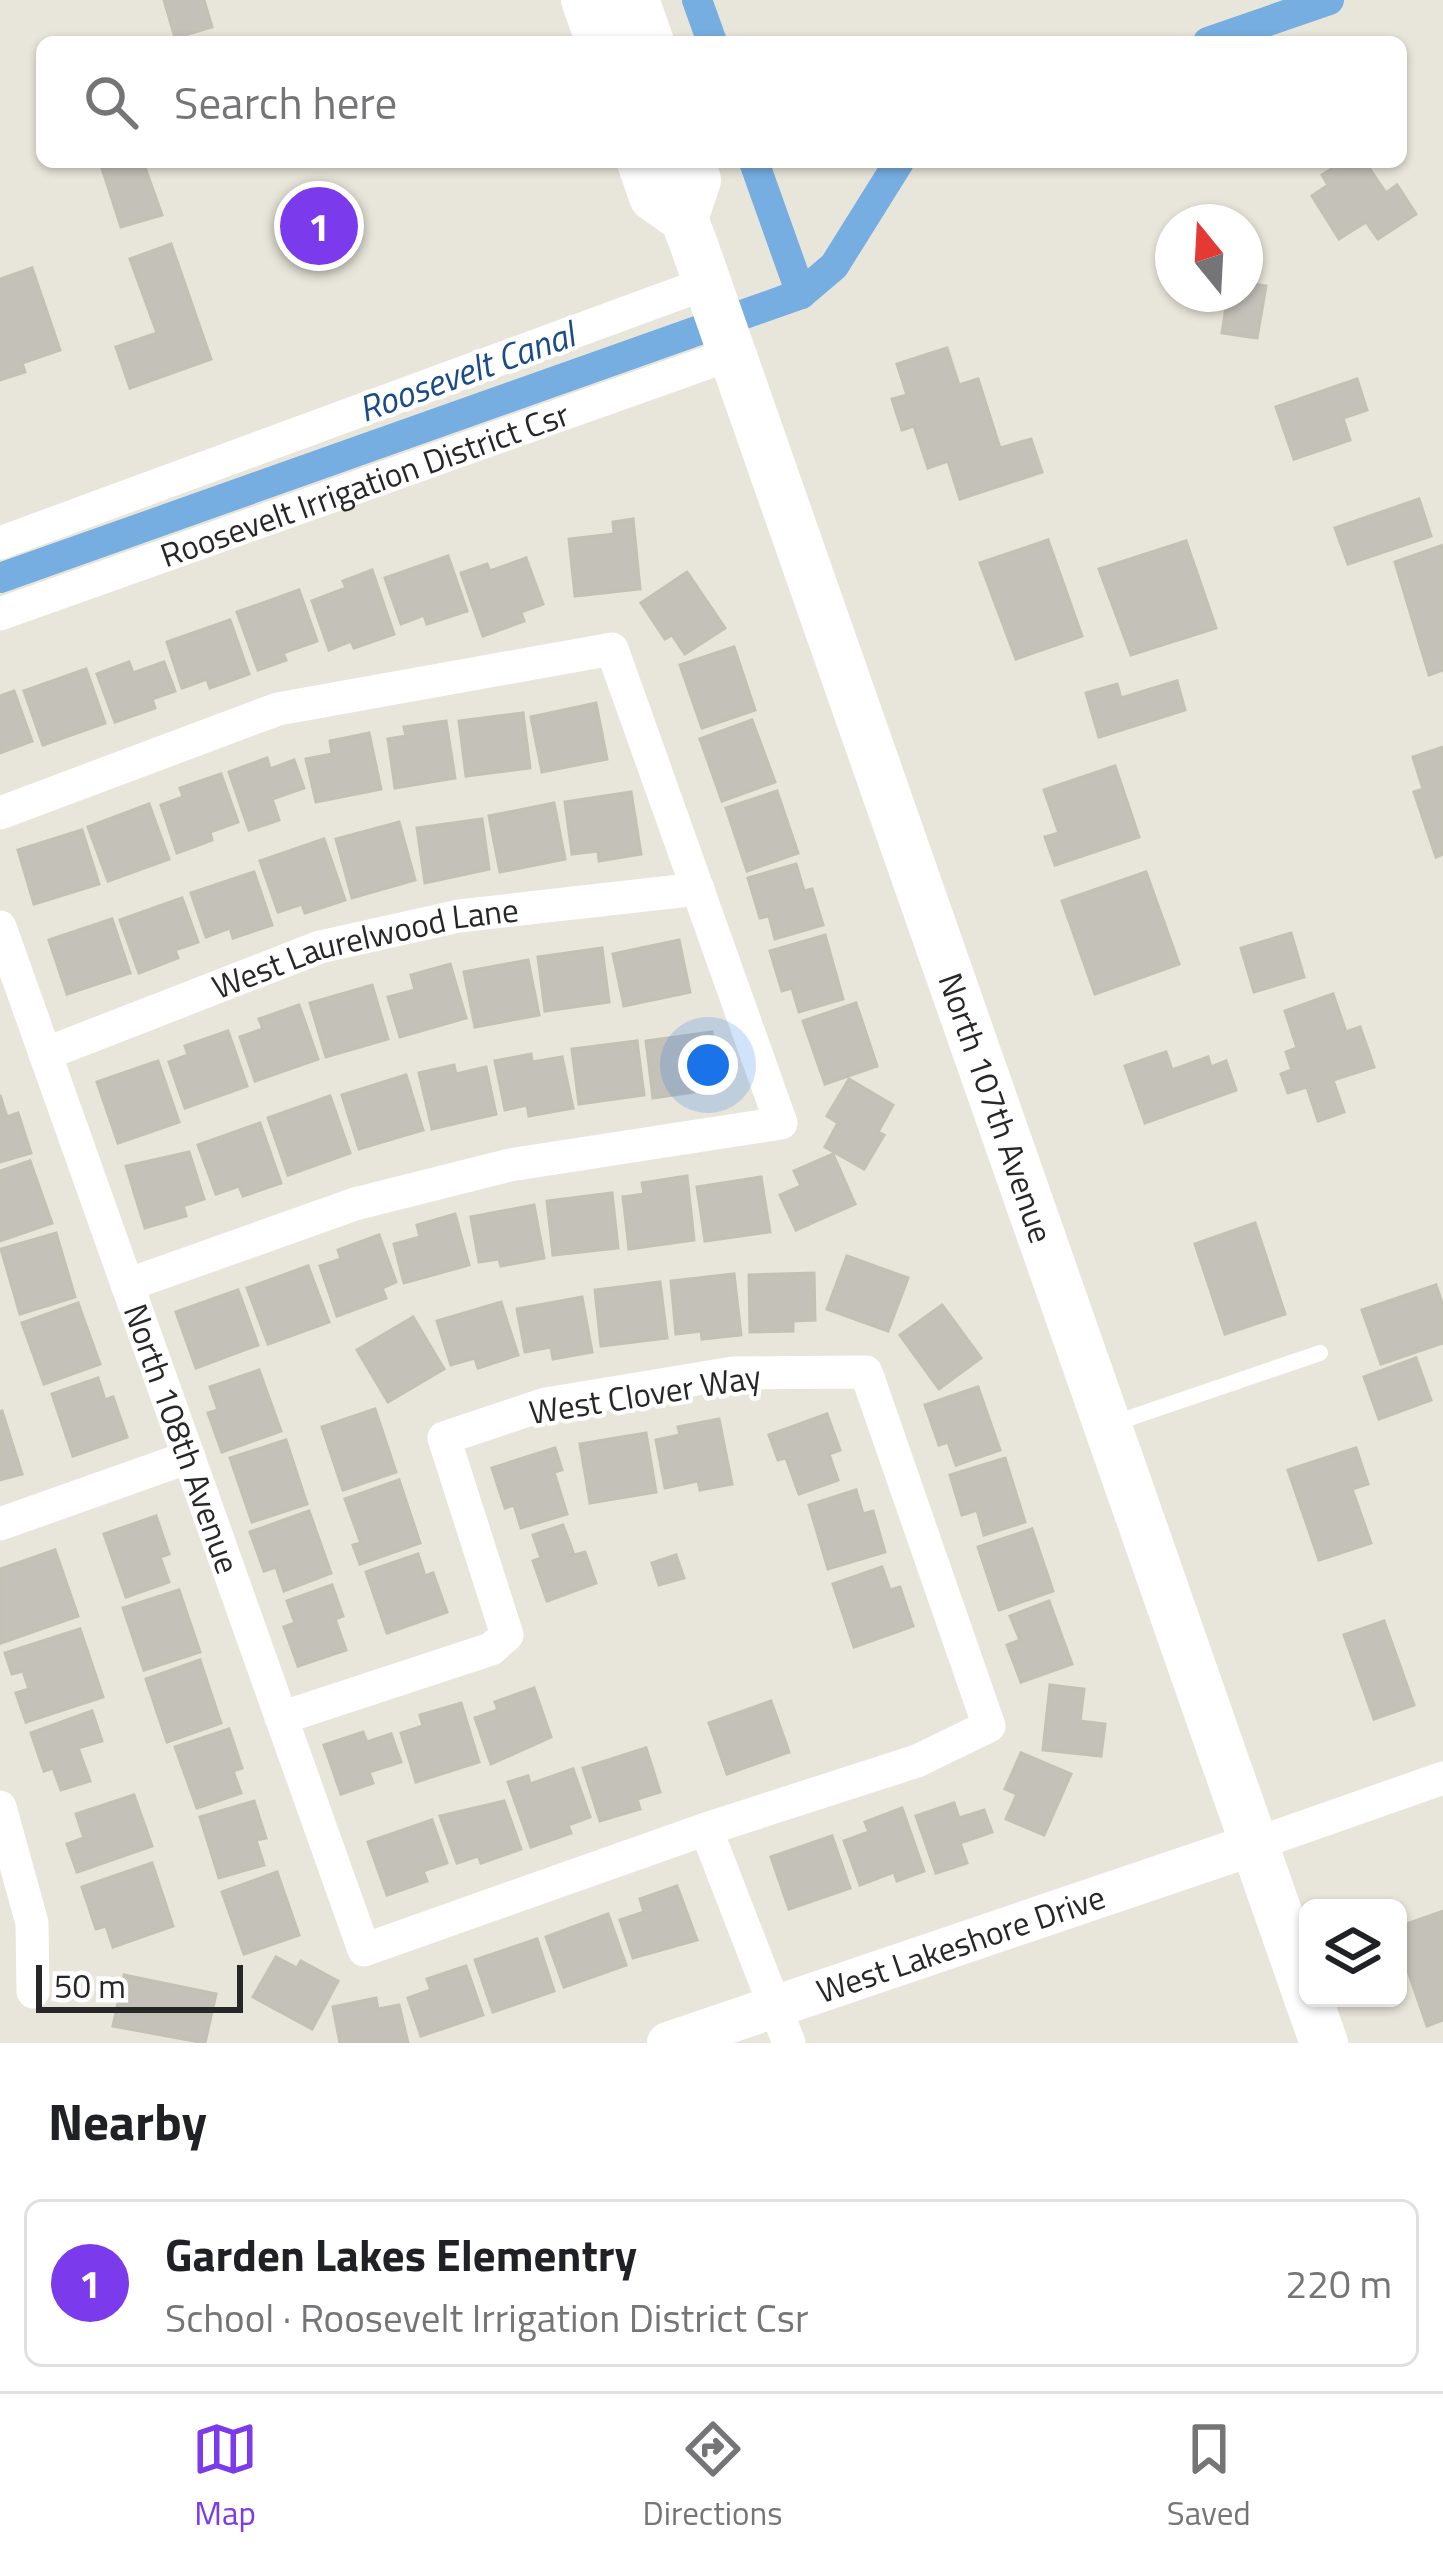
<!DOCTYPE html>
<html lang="en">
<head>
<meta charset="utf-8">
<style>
  :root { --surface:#fff; --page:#f2f2f2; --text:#202124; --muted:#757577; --line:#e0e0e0; --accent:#7c3aed }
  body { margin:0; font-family:"Titillium Web",sans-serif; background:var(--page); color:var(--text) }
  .controls { position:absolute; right:36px; bottom:36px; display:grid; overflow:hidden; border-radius:18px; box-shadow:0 3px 9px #0004 }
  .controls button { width:108px; height:108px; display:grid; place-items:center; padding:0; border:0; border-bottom:3px solid var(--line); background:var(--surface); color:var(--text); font:60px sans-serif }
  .compass { position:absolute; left:1155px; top:204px; width:108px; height:108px; border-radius:50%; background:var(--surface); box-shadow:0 3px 9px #0004; rotate:342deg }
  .scale { position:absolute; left:36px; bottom:30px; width:207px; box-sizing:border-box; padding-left:12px; border:6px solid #272727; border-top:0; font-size:33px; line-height:42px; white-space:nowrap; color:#272727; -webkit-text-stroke:9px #fff; paint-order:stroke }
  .you { position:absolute; left:708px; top:1065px; width:42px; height:42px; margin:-30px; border:9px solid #fff; border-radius:50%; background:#1a73e8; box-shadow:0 0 0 18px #1a73e833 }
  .badge { display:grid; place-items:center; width:78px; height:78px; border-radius:50%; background:var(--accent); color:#fff; font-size:39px; font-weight:700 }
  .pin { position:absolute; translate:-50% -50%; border:6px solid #fff; box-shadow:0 3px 12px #0006 }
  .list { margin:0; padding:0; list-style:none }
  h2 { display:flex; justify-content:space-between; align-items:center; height:156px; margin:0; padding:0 48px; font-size:51px }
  h2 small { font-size:39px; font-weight:400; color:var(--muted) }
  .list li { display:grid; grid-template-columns:78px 1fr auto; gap:36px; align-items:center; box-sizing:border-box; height:168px; margin:0 24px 24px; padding:0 24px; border:3px solid var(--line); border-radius:18px }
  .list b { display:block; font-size:45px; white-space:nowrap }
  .list p { margin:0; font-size:39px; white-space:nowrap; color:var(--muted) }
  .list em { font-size:39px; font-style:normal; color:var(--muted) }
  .icon { flex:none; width:66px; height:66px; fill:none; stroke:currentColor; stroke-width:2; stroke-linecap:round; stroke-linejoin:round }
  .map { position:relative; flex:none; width:1443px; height:2043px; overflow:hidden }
  .search { position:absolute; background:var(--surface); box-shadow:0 3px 9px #0004; left:36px; right:36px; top:36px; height:132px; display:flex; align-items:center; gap:30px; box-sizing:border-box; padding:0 42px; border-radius:18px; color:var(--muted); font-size:45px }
  .sheet { height:348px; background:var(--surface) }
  nav { display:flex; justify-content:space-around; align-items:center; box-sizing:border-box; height:168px; border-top:3px solid var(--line); background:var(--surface); font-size:33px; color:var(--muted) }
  nav a { display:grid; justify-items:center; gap:6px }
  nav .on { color:var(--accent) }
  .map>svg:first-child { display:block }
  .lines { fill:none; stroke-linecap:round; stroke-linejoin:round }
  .canal { stroke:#76aee1; stroke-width:30 }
  .building { fill:#c4c1b9; stroke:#c3c1b4; stroke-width:3 }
  .service { stroke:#fff; stroke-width:16 }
  .minor { stroke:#fff; stroke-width:33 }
  .tertiary { stroke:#fff; stroke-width:42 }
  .secondary { stroke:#fff; stroke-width:48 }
  .labels { text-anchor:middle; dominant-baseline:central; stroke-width:9; stroke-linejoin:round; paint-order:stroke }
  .street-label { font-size:33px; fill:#272727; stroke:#fff }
  .water-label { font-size:36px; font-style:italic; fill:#1a4b88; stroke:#fff }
</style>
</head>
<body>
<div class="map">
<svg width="1443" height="2043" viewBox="0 0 1443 2043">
  <rect width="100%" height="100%" fill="#e8e5da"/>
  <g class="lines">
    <!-- canal -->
    <g class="canal">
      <path d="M697 0 712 42"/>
      <path d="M1208 42 1329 0"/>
      <path d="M754 162 801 294"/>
      <path d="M0 578 801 294 834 266 899 162"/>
    </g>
  </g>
  <!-- building -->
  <g class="building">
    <path d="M164 0H204L212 27 175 38Z"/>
    <path d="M100 162H143L162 215 121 227Z"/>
    <path d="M1342 162 1351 169 1365 162 1386 193 1397 185 1416 214 1378 239 1366 222 1339 239 1312 196 1328 185 1322 175Z"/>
    <path d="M171 244 211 359 130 388 116 347 157 333 130 259Z"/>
    <path d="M32 268 60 350 22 363 25 372 0 380V279Z"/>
    <path d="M1245 283 1266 286 1257 338 1222 333 1228 294H1245Z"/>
    <path d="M947 348 959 385 978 379 1000 448 1031 439 1042 472 960 499 948 461 928 468 914 426 902 430 892 399 907 395 897 364Z"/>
    <path d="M1357 379 1367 410 1343 418 1350 440 1294 459 1276 407Z"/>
    <path d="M1419 499 1431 536 1348 564 1335 528Z"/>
    <path d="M633 519 640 589 575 596 569 539 614 534 613 522Z"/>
    <path d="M1048 540 1082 636 1016 659 980 563Z"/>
    <path d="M1186 541 1216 628 1131 655 1099 569Z"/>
    <path d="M1443 545V670L1429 675 1395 562Z"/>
    <path d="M448 556 467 611 427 624 424 615 401 624 385 578Z"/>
    <path d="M526 558 543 604 521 612 524 621 483 636 461 573 487 564 490 571Z"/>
    <path d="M372 570 394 634 354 648 351 641 329 650 312 601 346 588 343 581Z"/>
    <path d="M687 572 725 628 685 654 672 635 665 639 641 603Z"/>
    <path d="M299 590 317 641 283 653 286 660 258 670 237 612Z"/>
    <path d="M230 620 249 674 210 688 207 679 182 688 167 642Z"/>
    <path d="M734 647 755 710 702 728 680 665Z"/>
    <path d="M129 662 133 673 164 662 175 691 152 699 155 708 115 722 97 674Z"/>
    <path d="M86 669 105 723 43 745 24 691Z"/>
    <path d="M1177 681 1185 710 1099 737 1086 693 1117 684 1121 698Z"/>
    <path d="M14 691 32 741 0 753V696Z"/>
    <path d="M596 703 607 759 542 772 531 717Z"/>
    <path d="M523 713 530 768 466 776 459 721Z"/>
    <path d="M752 720 775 782 722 801 700 739Z"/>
    <path d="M446 721 455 778 395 788 388 739 406 736 404 727Z"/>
    <path d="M369 733 381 789 316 802 306 759 332 754 330 741Z"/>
    <path d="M1443 747V854L1436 857 1414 792 1423 789 1413 757Z"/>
    <path d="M267 758 270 769 294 760 304 788 272 799 279 820 249 830 229 772Z"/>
    <path d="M1115 766 1139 837 1055 865 1045 837 1059 833 1044 790Z"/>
    <path d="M221 774 238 822 210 832 212 840 177 853 161 805 183 797 180 788Z"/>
    <path d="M777 791 798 853 747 871 726 808Z"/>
    <path d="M631 792 641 854 599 861 598 851 572 854 565 802Z"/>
    <path d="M554 803 565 859 500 872 489 816Z"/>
    <path d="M149 804 169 859 108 881 88 827Z"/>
    <path d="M482 819 489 869 425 883 417 828Z"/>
    <path d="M399 822 415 880 352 898 336 839Z"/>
    <path d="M82 830 99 884 34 904 18 850Z"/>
    <path d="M324 839 345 900 305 913 302 904 278 912 260 861Z"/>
    <path d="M796 864 804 891 812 889 823 925 775 939 769 916 760 918 748 878Z"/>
    <path d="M254 872 272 925 233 938 230 928 206 937 191 893Z"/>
    <path d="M1146 872 1179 964 1095 994 1062 901Z"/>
    <path d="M182 898 198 942 175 950 178 958 139 973 120 920Z"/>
    <path d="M112 919 130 973 67 994 49 940Z"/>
    <path d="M1291 933 1304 977 1254 992 1241 948Z"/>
    <path d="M825 935 843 999 799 1012 792 988 782 991 770 951Z"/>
    <path d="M679 940 690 992 624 1006 613 954Z"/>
    <path d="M602 948 609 1002 545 1011 538 957Z"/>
    <path d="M528 960 539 1015 475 1027 464 972Z"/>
    <path d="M450 964 466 1018 400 1037 388 997 415 990 411 975Z"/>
    <path d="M372 985 388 1039 326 1057 310 1003Z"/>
    <path d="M1333 994 1346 1032 1360 1027 1374 1067 1333 1080 1344 1112 1318 1121 1307 1087 1288 1093 1281 1074 1292 1070 1286 1052 1297 1048 1285 1011Z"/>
    <path d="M856 1003 877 1066 825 1084 803 1021Z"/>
    <path d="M299 1005 318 1059 255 1081 240 1037 263 1029 259 1019Z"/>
    <path d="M228 1031 247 1086 185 1108 169 1062 188 1055 185 1046Z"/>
    <path d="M712 1032 718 1080 693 1083 694 1092 653 1098 646 1041Z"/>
    <path d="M637 1041 644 1095 579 1104 572 1049Z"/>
    <path d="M1166 1052 1172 1070 1208 1057 1211 1067 1226 1061 1236 1090 1145 1123 1125 1066Z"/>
    <path d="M531 1054 532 1062 562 1057 573 1108 529 1116 527 1105 505 1110 495 1061Z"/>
    <path d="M158 1061 179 1122 118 1143 97 1082Z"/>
    <path d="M454 1065 456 1074 486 1067 496 1114 432 1129 419 1073Z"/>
    <path d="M406 1075 423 1130 359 1149 342 1095Z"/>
    <path d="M849 1079 893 1105 878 1132 884 1135 864 1169 825 1147 838 1123 827 1116Z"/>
    <path d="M0 1095 7 1117 18 1113 31 1153 0 1162Z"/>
    <path d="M330 1096 350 1153 288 1175 268 1118Z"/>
    <path d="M260 1123 281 1183 243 1196 239 1186 216 1194 198 1145Z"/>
    <path d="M189 1152 204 1199 183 1206 186 1216 145 1228 126 1166Z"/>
    <path d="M833 1154 855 1204 796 1230 780 1195 801 1186 794 1171Z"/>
    <path d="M30 1161 52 1223 0 1241V1171Z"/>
    <path d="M687 1176 694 1240 629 1249 623 1197 644 1194 642 1183Z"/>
    <path d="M761 1177 770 1232 705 1241 697 1187Z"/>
    <path d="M612 1193 618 1248 553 1255 547 1201Z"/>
    <path d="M534 1205 544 1258 501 1266 499 1259 479 1262 471 1217Z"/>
    <path d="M455 1214 469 1265 404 1283 394 1244 420 1237 417 1225Z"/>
    <path d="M1255 1223 1285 1314 1225 1334 1195 1244Z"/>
    <path d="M56 1233 75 1297 20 1314 1 1249Z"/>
    <path d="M379 1235 396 1282 382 1288 386 1298 337 1316 320 1266 341 1259 338 1250Z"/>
    <path d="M847 1256 908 1278 888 1331 827 1309Z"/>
    <path d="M308 1266 329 1322 268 1344 247 1288Z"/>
    <path d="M814 1273 815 1320 793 1321V1331L750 1332 749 1275Z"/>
    <path d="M734 1274 741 1335 702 1339 701 1331 676 1334 671 1281Z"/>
    <path d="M660 1282 667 1338 601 1346 595 1290Z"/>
    <path d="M1436 1285 1443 1306V1343L1381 1364 1362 1310Z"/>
    <path d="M238 1290 258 1345 196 1368 176 1312Z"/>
    <path d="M582 1297 592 1352 553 1359 551 1347 525 1352 517 1309Z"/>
    <path d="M501 1302 518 1355 478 1368 475 1358 451 1365 437 1321Z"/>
    <path d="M78 1303 100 1364 44 1384 22 1323Z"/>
    <path d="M942 1305 981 1358 939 1389 900 1335Z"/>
    <path d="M413 1317 444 1369 388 1402 357 1350Z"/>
    <path d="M1416 1358 1431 1400 1379 1419 1364 1377Z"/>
    <path d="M259 1370 281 1431 222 1452 208 1413 218 1410 210 1387Z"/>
    <path d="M98 1378 105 1400 113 1397 127 1437 73 1456 52 1394Z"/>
    <path d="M978 1387 1000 1450 956 1465 948 1442 939 1445 925 1405Z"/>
    <path d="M375 1409 396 1472 343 1490 322 1427Z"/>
    <path d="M2 1411 22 1474 0 1480V1412Z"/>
    <path d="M827 1414 840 1450 829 1454 838 1480 799 1494 786 1458 778 1460 769 1435Z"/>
    <path d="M719 1419 732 1484 700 1490 698 1481 665 1488 656 1440 680 1435 678 1427Z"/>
    <path d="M646 1433 656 1492 590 1503 580 1444Z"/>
    <path d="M286 1440 307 1504 252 1522 230 1458Z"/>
    <path d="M555 1448 562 1470 554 1472 567 1514 521 1528 514 1505 505 1508 492 1468Z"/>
    <path d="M1356 1448 1368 1484 1352 1489 1371 1543 1319 1560 1288 1470Z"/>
    <path d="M1005 1458 1025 1522 984 1535 977 1510 962 1515 950 1475Z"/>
    <path d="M399 1480 420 1543 360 1564 353 1545 361 1543 345 1499Z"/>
    <path d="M856 1490 863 1514 873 1511 885 1552 828 1569 809 1505Z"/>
    <path d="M309 1511 331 1573 284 1591 276 1567 264 1571 250 1532Z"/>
    <path d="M156 1516 169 1554 160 1557 169 1582 126 1597 104 1534Z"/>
    <path d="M563 1525 574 1555 585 1552 596 1583 547 1601 533 1561 541 1558 533 1535Z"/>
    <path d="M1032 1529 1053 1591 999 1610 978 1547Z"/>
    <path d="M55 1550 78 1616 1 1643 0 1569Z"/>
    <path d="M418 1554 425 1576 433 1573 447 1612 387 1633 366 1572Z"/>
    <path d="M676 1555 684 1578 659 1585 652 1563Z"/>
    <path d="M882 1567 890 1590 900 1587 913 1626 854 1647 833 1584Z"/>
    <path d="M332 1585 343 1616 335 1619 346 1650 298 1666 284 1627 295 1623 287 1601Z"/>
    <path d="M179 1590 200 1652 144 1670 123 1608Z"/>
    <path d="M1049 1601 1072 1664 1021 1682 1007 1645 1020 1640 1010 1616Z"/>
    <path d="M1384 1621 1414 1705 1374 1719 1344 1635Z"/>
    <path d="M80 1629 103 1697 26 1722 16 1693 29 1689 23 1671 12 1674 5 1653Z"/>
    <path d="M200 1660 221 1723 167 1742 146 1679Z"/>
    <path d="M1050 1685 1084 1689 1080 1721 1105 1724 1101 1756 1043 1750Z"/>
    <path d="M534 1688 551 1737 491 1764 475 1718 498 1710 495 1702Z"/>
    <path d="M771 1701 789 1752 727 1774 709 1723Z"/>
    <path d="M461 1703 479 1762 416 1782 401 1733 423 1726 420 1715Z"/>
    <path d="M92 1711 102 1741 78 1748 90 1781 61 1790 53 1768 44 1771 31 1733Z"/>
    <path d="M229 1729 242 1768 233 1771 241 1793 197 1808 175 1747Z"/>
    <path d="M363 1732 367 1742 391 1734 401 1762 369 1772 373 1783 341 1794 324 1745Z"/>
    <path d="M646 1748 660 1792 637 1799 640 1809 600 1821 583 1768Z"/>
    <path d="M1021 1753 1071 1774 1044 1835 1006 1819 1017 1794 1005 1789Z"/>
    <path d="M573 1769 590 1817 568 1825 571 1833 531 1847 508 1782 528 1776 530 1784Z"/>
    <path d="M134 1795 152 1846 77 1872 67 1844 84 1838 76 1814Z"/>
    <path d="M254 1801 266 1838 256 1840 264 1865 219 1878 200 1817Z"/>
    <path d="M504 1801 521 1849 481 1863 478 1856 457 1863 440 1816Z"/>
    <path d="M954 1803 959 1818 984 1810 992 1832 960 1843 967 1863 936 1873 916 1816Z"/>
    <path d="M902 1808 924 1871 897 1881 894 1872 860 1885 844 1841 869 1832 865 1822Z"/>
    <path d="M432 1820 447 1863 423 1871 427 1881 387 1895 368 1842Z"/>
    <path d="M832 1836 850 1888 789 1909 771 1857Z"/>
    <path d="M152 1863 173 1926 113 1947 106 1926 96 1929 82 1887Z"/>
    <path d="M277 1872 299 1935 244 1954 222 1892Z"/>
    <path d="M677 1886 697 1940 633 1958 620 1920 644 1912 640 1899Z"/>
    <path d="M1443 1911V2020L1427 2026 1398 1942V1927Z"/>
    <path d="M608 1914 626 1965 564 1987 546 1937Z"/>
    <path d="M537 1939 554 1991 493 2012 475 1960Z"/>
    <path d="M276 1957 297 1968 301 1961 338 1981 312 2029 253 1997Z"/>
    <path d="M466 1966 483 2015 421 2036 408 1998 431 1990 427 1979Z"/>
    <path d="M124 1975 216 1994 205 2043 113 2026Z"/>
    <path d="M376 1998 378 2009 399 2005 408 2043H340L333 2007Z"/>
  </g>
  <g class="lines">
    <!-- service -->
    <path class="service" d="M1109 1425 1320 1353"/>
    <!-- minor -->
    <g class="minor">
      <path d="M0 543 707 283"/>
      <path id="s1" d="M0 614 732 354"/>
      <path d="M0 813 278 709 612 649 781 1123 510 1165 355 1204 127 1285"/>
      <path id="s2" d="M0 927C121 1268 243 1609 364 1950L706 1829 917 1761 989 1726 866 1372 733 1373 546 1404 444 1438 507 1635 491 1649 281 1718"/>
      <path id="s3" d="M45 1054 320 947 459 916 698 889"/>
      <path d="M0 1524 189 1457"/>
      <path d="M0 1807 32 1923 33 1992"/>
      <path d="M706 1829 789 2043"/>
      <path d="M1255 1844 1443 1778"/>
    </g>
    <!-- tertiary -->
    <path class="tertiary" id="s4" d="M668 2043 1255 1844"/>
    <!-- secondary -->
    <g class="secondary">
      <path d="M585 0 600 42"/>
      <path d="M635 0 650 42"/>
      <path id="s5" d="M641 162 653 197 684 219 694 245 1308 1998"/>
      <path d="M684 219 697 180 691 162"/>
      <path d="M1308 1998 1324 2043"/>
    </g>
  </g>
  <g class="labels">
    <!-- street labels -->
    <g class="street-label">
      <text stroke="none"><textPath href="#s1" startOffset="387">Roosevelt Irrigation District Csr</textPath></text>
      <text stroke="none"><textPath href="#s3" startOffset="339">West Laurelwood Lane</textPath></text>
      <text stroke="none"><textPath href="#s5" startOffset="1017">North 107th Avenue</textPath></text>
      <text transform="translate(645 1394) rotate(-9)">West Clover Way</text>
      <text stroke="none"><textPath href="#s2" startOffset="543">North 108th Avenue</textPath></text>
      <text stroke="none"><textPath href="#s4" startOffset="309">West Lakeshore Drive</textPath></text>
    </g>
    <!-- water labels -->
    <g class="water-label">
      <text transform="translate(466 371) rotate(-20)">Roosevelt Canal</text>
    </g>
  </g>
</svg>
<div class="controls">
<button><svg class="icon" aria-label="layers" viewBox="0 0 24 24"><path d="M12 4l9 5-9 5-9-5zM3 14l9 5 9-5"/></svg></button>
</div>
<svg class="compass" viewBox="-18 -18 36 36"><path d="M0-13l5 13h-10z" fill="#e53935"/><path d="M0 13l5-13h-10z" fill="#757577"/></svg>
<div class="scale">50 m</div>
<div class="you"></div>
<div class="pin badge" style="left:319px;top:226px">1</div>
<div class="search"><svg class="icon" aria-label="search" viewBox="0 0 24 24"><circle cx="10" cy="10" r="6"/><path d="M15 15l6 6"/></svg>Search here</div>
</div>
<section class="sheet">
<h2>Nearby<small></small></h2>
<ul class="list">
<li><span class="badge">1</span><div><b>Garden Lakes Elementry</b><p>School · Roosevelt Irrigation District Csr</p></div><em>220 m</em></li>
</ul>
</section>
<nav>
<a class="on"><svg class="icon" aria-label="map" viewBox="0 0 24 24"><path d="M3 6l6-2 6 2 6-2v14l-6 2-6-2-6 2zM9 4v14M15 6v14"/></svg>Map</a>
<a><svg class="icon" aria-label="directions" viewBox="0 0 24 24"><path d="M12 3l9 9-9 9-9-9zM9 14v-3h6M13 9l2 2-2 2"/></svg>Directions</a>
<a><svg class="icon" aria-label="saved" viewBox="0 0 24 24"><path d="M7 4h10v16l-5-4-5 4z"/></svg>Saved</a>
</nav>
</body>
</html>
